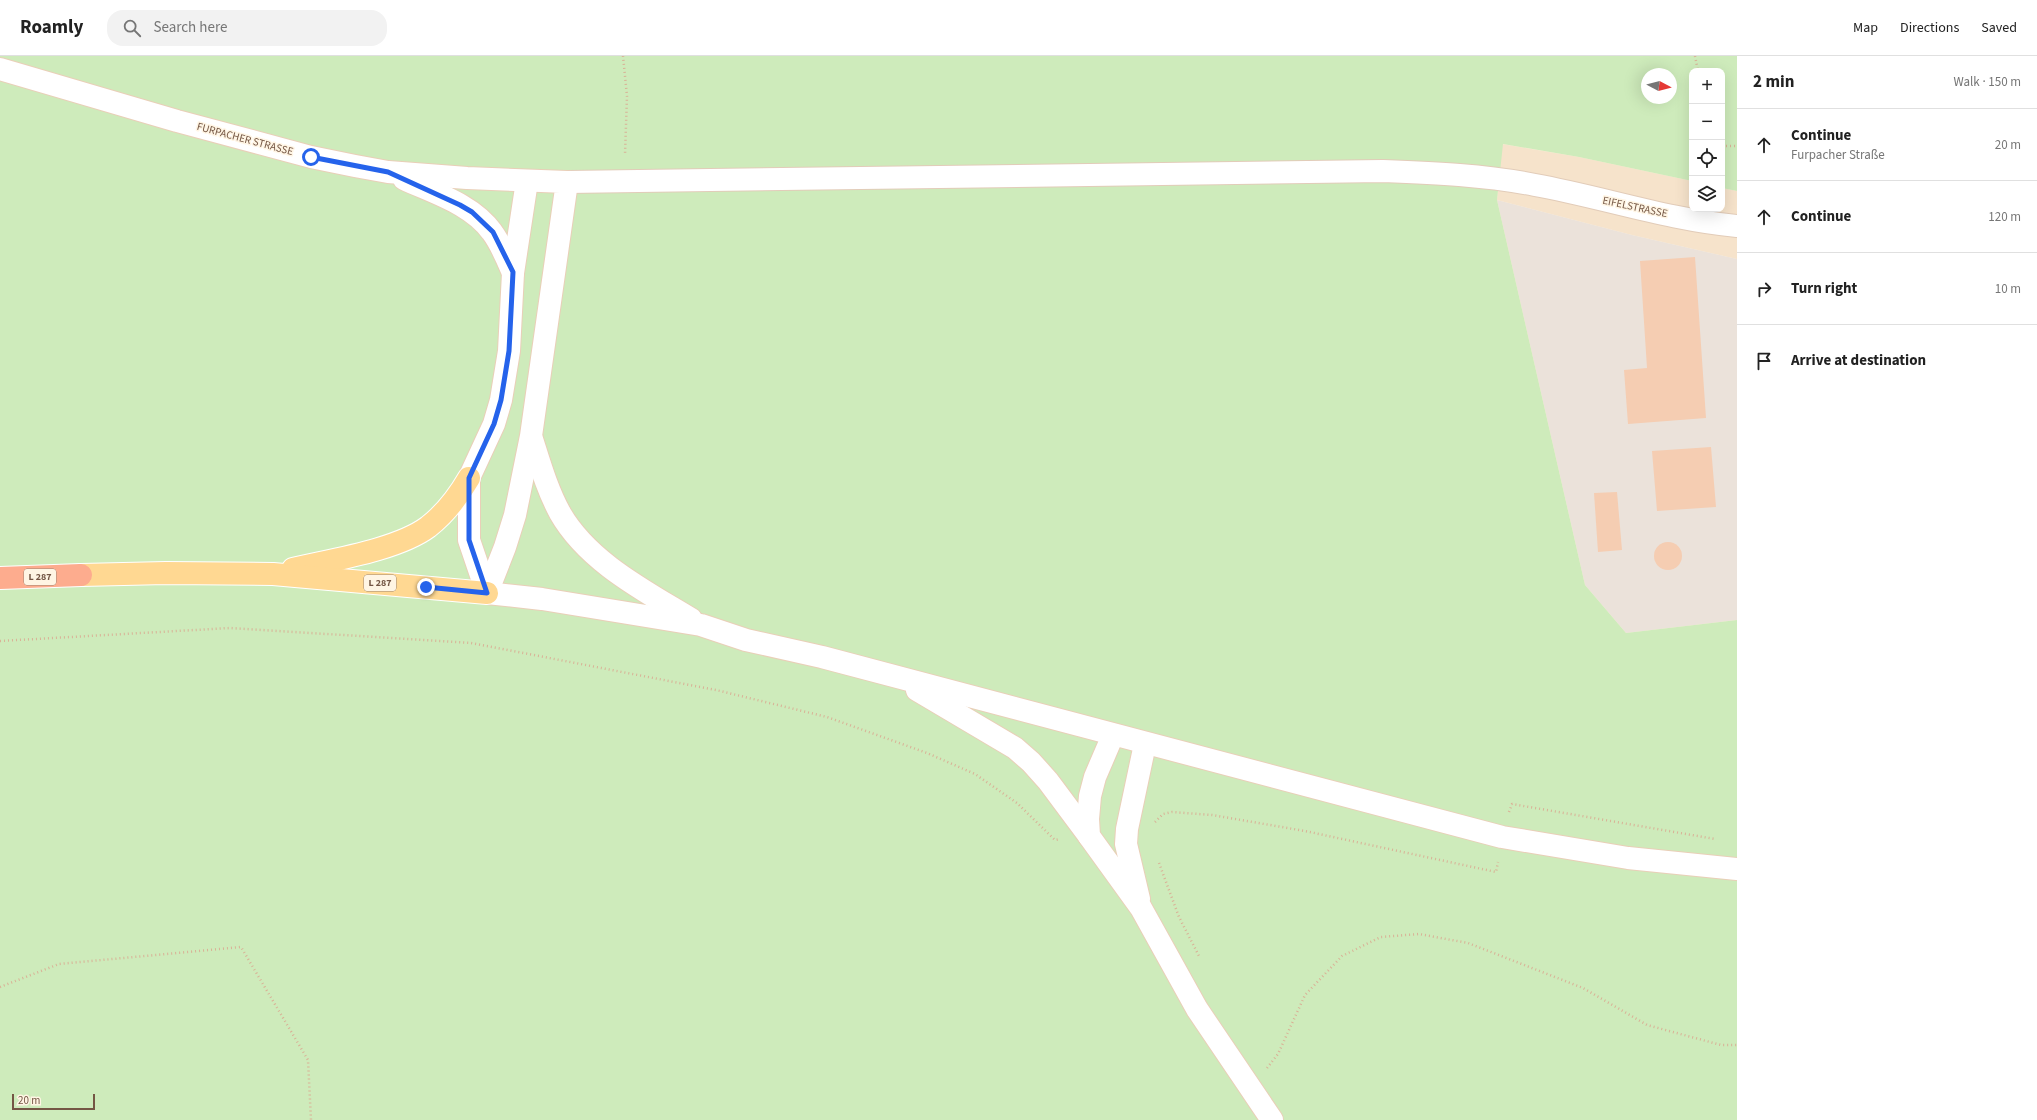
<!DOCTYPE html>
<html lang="en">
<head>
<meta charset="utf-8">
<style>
  :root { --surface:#fff; --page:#f2f2f2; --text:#222; --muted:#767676; --line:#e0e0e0 }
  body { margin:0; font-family:"Source Sans 3",sans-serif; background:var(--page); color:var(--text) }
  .controls { position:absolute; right:12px; top:12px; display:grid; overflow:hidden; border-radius:8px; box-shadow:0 4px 16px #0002 }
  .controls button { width:36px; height:36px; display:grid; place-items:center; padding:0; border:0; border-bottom:1px solid var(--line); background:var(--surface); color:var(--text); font:20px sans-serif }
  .compass { position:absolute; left:1641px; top:12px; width:36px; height:36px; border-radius:50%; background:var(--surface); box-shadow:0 4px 16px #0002; rotate:97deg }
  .scale { position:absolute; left:12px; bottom:10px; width:83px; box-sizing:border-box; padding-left:4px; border:2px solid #745644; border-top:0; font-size:11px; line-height:14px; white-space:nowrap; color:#745644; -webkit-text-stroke:3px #fff5e4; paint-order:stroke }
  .stop { position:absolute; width:12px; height:12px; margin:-9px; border:3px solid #2563eb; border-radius:50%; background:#fff }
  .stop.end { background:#2563eb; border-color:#fff; box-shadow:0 1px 4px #0008 }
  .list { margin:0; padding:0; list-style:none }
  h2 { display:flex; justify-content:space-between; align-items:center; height:52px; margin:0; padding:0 16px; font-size:17px }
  h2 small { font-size:13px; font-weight:400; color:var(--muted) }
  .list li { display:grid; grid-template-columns:26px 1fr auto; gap:12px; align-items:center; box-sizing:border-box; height:72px; padding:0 16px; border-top:1px solid var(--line) }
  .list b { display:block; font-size:15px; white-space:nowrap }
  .list p { margin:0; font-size:13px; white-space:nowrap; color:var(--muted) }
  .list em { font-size:13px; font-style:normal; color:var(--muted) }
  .icon { flex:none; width:22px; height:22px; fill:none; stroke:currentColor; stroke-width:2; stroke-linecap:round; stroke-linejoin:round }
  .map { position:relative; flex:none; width:1737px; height:1064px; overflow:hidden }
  header { display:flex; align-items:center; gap:24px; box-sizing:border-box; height:56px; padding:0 20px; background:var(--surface); border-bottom:1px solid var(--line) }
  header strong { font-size:19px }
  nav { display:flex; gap:22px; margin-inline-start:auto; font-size:14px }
  .search { width:280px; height:36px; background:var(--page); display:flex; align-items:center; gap:10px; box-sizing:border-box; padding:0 14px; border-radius:16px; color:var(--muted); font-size:15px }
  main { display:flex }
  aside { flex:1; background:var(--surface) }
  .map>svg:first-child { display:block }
  .residential { fill:#f6e3cb }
  .industrial { fill:#ebe2da }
  .green { fill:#ceebbb; fill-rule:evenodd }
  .building { fill:#f5cdb2 }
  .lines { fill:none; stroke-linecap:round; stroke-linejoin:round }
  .street-casing { stroke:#e2ccb9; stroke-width:24 }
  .secondary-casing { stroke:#e9cfb8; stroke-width:24 }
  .primary-casing { stroke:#fff; stroke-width:24 }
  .highway-casing { stroke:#fff; stroke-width:24 }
  .path { stroke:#d9b196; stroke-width:2.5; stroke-dasharray:1 3; stroke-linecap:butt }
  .street { stroke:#fff; stroke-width:22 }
  .secondary { stroke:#fff; stroke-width:22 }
  .primary { stroke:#ffd892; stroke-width:22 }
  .highway { stroke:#fdac8e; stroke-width:22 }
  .route { stroke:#2563eb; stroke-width:5 }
  .labels { text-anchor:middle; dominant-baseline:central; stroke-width:3; stroke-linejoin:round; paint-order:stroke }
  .shield { fill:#fff5e4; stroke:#9e8674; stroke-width:1 }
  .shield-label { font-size:10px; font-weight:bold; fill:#745644 }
  .street-label { font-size:11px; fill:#745644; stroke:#fff5e4 }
</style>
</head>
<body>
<header>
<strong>Roamly</strong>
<div class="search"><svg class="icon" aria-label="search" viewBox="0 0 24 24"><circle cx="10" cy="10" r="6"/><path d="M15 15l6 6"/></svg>Search here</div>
<nav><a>Map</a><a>Directions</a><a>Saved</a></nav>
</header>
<main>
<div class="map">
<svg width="1737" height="1064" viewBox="0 0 1737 1064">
  <rect width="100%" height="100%" fill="#fef1dc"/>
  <!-- residential -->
  <path class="residential" d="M1502 88 1579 101 1692 125V153H1722V132L1737 135V203L1632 179 1497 144Z"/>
  <!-- industrial -->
  <path class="industrial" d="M1497 144 1632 179 1737 203V564L1626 577 1585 529Z"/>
  <!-- green -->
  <path class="green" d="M0 0H1737V135L1722 132V15H1692V125L1579 101 1503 88 1497 144 1585 529 1626 577 1737 564V1064H0ZM1647 18H1671V42H1647Z"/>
  <!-- building -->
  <g class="building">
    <path d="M1695 201 1706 362 1628 368 1624 314 1647 312 1640 205Z"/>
    <path d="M1711 391 1716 451 1657 455 1652 395Z"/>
    <path d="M1617 436 1622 494 1598 496 1594 437Z"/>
    <circle cx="1668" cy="500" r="14"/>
  </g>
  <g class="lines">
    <defs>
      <path id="street" d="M567 126 1383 115C1434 117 1485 119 1535 129 1602 141 1669 164 1737 170"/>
      <g id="secondary">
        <path d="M0 13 177 65 311 101 355 110 388 116 467 122 567 126 531 380 515 459 505 491 487 537"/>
        <path d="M404 123C434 137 472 148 492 176 501 188 507 203 513 217"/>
        <path d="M532 383C540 408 547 433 560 457 588 506 645 535 691 563"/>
        <path d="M487 537 542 543 701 569 746 584 822 601 1502 781 1628 802 1737 813"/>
        <path d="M487 537 469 484V422L494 368 501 344 509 295 513 217 527 125"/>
        <path d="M917 634 1015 692 1031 706 1048 725 1089 780"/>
        <path d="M1113 679 1095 721 1090 740 1088 763 1089 780 1141 852 1197 953 1272 1064"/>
        <path d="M1139 843 1126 788 1127 773 1145 688"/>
      </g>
      <g id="primary">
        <path d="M293 513C331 504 397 494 428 471 446 457 458 441 469 422"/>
        <path d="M81 519 166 517 273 518 487 537"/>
      </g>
      <path id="highway" d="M0 522 81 519"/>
    </defs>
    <!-- street casing -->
    <use href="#street" class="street-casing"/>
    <!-- secondary casing -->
    <use href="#secondary" class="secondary-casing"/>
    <!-- primary casing -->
    <use href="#primary" class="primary-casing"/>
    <!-- highway casing -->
    <use href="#highway" class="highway-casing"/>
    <!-- path -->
    <g class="path">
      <path d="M623 0 627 40 625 99"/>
      <path d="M1695 0 1698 15"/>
      <path d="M1722 90H1737"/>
      <path d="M0 585 230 572 471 587 716 634 827 661 927 697 975 718 1017 747 1055 784 1060 783"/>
      <path d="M1509 756 1512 748 1715 783"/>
      <path d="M1155 766 1163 758 1172 756 1212 759 1305 775 1496 816 1498 806"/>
      <path d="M1159 807 1179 861 1199 900"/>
      <path d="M0 931 59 908 241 891 308 1004 311 1064"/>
      <path d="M1267 1012 1278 998 1305 939 1342 900 1381 881 1419 878 1468 887 1583 932 1647 969 1721 989H1737"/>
    </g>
    <!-- street -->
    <use href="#street" class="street"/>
    <!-- secondary -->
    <use href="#secondary" class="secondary"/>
    <!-- primary -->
    <use href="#primary" class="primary"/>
    <!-- highway -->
    <use href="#highway" class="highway"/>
  </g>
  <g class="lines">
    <!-- route -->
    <path class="route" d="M311 101 388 116 460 149 472 156 493 176 513 216 509 295 501 344 494 368 469 422V484L487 537 426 531"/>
  </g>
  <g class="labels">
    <!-- shield labels -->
    <g class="shield">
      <rect x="24" y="513" width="32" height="16" rx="3"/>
      <rect x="364" y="519" width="32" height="16" rx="3"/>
    </g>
    <g class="shield-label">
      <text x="40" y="521">L 287</text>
      <text x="380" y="527">L 287</text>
    </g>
    <!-- street labels -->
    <g class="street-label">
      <text transform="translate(245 83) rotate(15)">FURPACHER STRASSE</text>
      <text transform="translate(1635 151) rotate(12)">EIFELSTRASSE</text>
    </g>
  </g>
</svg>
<div class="controls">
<button>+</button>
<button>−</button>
<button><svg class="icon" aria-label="locate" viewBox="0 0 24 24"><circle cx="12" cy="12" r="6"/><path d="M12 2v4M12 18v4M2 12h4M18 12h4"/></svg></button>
<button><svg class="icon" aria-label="layers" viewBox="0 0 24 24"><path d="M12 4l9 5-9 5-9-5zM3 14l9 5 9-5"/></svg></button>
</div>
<svg class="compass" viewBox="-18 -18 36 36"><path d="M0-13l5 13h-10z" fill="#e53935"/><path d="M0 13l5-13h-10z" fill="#767676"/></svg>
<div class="scale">20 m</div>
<div class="stop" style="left:311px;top:101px"></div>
<div class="stop end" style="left:426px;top:531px"></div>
</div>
<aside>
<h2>2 min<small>Walk · 150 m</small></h2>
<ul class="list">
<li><svg class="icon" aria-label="ahead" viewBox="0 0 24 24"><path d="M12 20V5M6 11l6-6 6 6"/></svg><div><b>Continue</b><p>Furpacher Straße</p></div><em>20 m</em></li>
<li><svg class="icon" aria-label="ahead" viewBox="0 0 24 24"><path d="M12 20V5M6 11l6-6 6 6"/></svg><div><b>Continue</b></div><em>120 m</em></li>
<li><svg class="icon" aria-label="right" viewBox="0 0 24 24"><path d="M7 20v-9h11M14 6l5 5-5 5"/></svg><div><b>Turn right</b></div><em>10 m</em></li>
<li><svg class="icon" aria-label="arrive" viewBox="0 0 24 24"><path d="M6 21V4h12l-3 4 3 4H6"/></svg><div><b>Arrive at destination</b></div></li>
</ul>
</aside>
</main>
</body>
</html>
